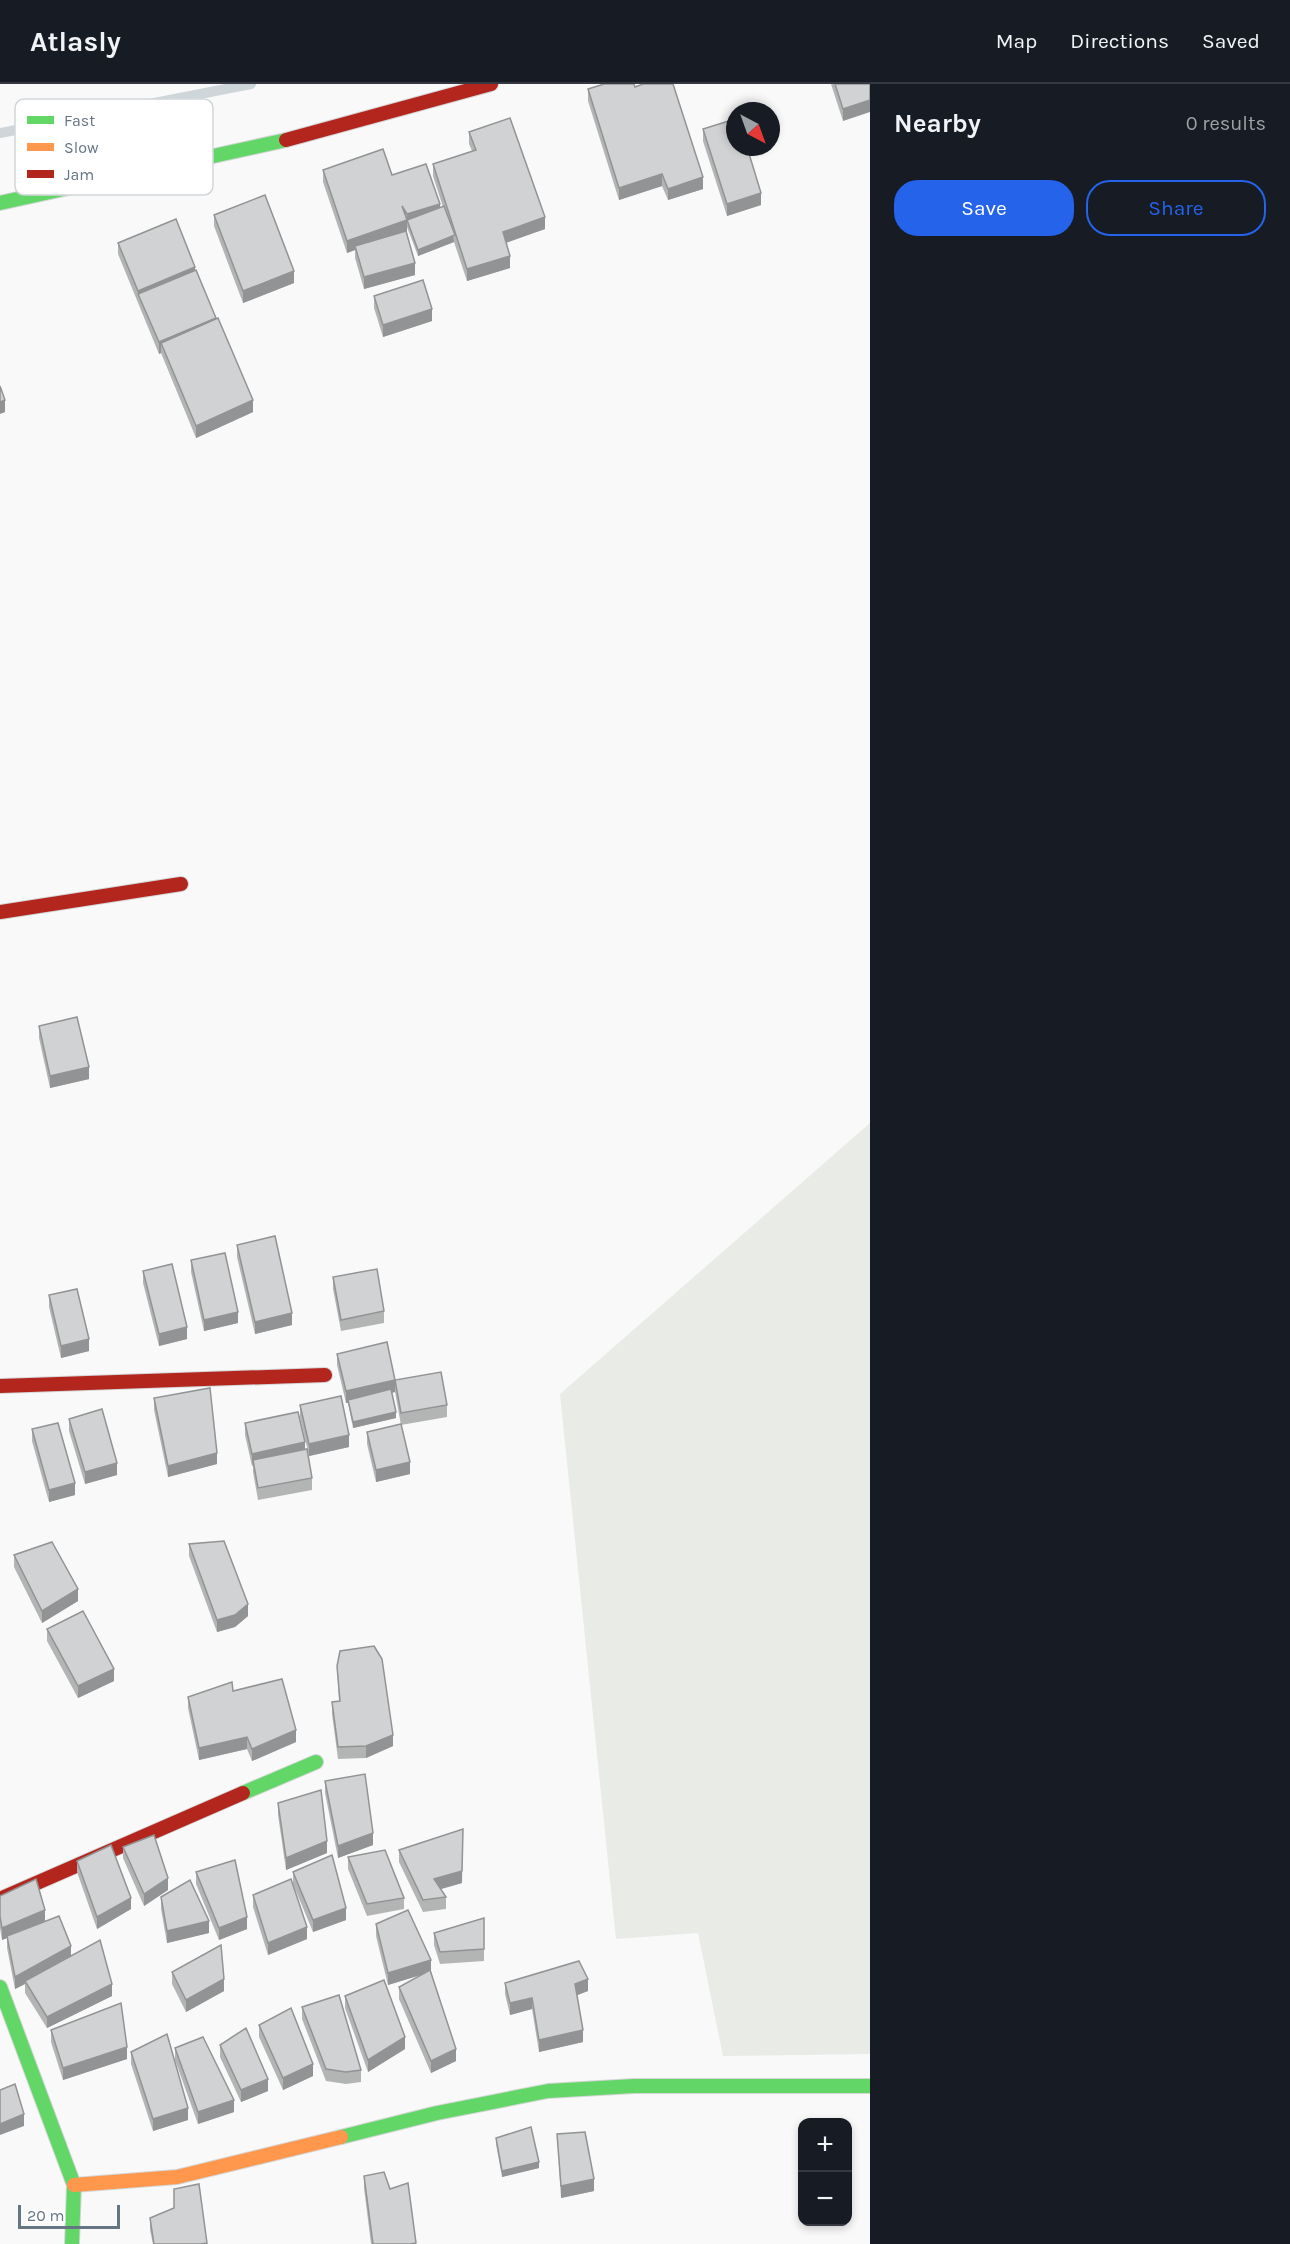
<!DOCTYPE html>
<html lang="en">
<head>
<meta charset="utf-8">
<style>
  :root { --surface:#171b24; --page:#242831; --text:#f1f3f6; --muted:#9ea1a6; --line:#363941; --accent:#2563eb }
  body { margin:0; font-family:Karla,sans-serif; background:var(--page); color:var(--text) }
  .controls { position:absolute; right:18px; bottom:18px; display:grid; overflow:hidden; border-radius:12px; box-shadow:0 3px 9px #0003 }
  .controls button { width:54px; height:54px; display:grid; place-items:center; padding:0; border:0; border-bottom:2px solid var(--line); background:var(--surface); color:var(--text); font:30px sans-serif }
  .compass { position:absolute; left:726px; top:18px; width:54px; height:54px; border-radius:50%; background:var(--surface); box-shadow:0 3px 9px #0003; rotate:139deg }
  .scale { position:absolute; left:18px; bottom:15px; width:102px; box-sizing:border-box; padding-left:6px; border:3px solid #657683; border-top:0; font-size:16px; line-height:21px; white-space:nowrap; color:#657683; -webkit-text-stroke:4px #fff; paint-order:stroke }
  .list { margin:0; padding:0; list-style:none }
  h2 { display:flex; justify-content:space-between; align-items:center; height:78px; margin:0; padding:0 24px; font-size:26px }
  h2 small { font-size:20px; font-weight:400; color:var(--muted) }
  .actions { display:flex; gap:12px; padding:18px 24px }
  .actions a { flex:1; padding:14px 0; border:2px solid var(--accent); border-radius:24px; text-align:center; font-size:21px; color:var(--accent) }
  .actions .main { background:var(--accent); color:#fff }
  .map { position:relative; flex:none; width:870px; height:2160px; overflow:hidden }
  header { display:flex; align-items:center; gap:36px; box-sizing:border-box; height:84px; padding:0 30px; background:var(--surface); border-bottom:2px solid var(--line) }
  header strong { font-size:28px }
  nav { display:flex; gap:33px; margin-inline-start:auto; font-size:21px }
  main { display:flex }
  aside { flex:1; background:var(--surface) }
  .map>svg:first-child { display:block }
  .green { fill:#e8ebe6 }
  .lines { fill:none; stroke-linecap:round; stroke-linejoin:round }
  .stream { stroke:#ced6d9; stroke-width:10 }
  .fast-casing { stroke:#d5d6d7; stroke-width:16 }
  .slow-casing { stroke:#d5d6d7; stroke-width:16 }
  .jam-casing { stroke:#d5d6d7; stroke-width:16 }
  .fast { stroke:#63d668; stroke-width:14 }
  .slow { stroke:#ff974d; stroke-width:14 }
  .jam { stroke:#b3261e; stroke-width:14 }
  .wall { fill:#b3b5b5 }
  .shaded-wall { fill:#929394 }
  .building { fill:#d0d2d3; stroke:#929394; stroke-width:1.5 }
  .key { fill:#fff; stroke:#d1d6da; stroke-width:1.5 }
  .key-label { font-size:16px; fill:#657683 }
</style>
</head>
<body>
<header>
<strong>Atlasly</strong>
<nav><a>Map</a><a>Directions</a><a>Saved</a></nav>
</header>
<main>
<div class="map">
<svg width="870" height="2160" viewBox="0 0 870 2160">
  <rect width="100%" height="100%" fill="#f9f9f9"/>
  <!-- green -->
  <path class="green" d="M870 1039V1970L723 1972 698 1849 616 1855 560 1310Z"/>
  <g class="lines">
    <!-- stream -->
    <path class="stream" d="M0 49 251 0"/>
    <defs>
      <g id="fast">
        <path d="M0 119 286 56"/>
        <path d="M243 1709 316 1678"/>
        <path d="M0 1903 74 2101 72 2160"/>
        <path d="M341 2053 437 2029 548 2007 634 2002H870"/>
      </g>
      <path id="slow" d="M74 2101 177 2093 341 2053"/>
      <g id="jam">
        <path d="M286 56 491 0"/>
        <path d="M0 828 181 800"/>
        <path d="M0 1302 325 1291"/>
        <path d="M0 1815 243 1709"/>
      </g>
    </defs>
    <!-- fast casing -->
    <use href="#fast" class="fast-casing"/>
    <!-- slow casing -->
    <use href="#slow" class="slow-casing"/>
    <!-- jam casing -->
    <use href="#jam" class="jam-casing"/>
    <!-- fast -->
    <use href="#fast" class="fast"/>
    <!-- slow -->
    <use href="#slow" class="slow"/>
    <!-- jam -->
    <use href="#jam" class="jam"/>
  </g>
  <!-- wall -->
  <g class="wall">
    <path d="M831 0H870L843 37Z"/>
    <path d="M635 3 703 105 668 116 662 102 619 116 588 17V5Z"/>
    <path d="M703 45 761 121 727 132 703 57Z"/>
    <path d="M469 48 545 145 506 158 510 184 467 197 454 158 418 172 407 143V148H406L415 191 364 205 355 174V166L347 169 323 98V86L392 91 440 124 443 123 433 92V80L472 67 469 60Z"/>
    <path d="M214 131 294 199 243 219 214 142Z"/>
    <path d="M118 159 195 186 216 235 253 328 196 354 161 269 159 270 118 170Z"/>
    <path d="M374 212 432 237 383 253 374 224Z"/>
    <path d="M39 942 89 995 50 1004 39 954Z"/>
    <path d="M237 1161 292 1241 255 1250 237 1173Z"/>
    <path d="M191 1176 238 1239 204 1247 191 1188Z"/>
    <path d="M143 1187 187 1255 159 1262 143 1199Z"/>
    <path d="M333 1193 384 1227V1239L341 1247 333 1205Z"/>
    <path d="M49 1211 89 1267 61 1274 49 1223Z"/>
    <path d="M337 1270 395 1296 447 1321V1333L401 1341 395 1308 391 1309 396 1334 353 1344 348 1319H346L337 1281Z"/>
    <path d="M154 1314 217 1380 168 1393 154 1326Z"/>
    <path d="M300 1321 349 1363 309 1372 300 1333Z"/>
    <path d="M69 1335 117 1391 85 1400 69 1347Z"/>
    <path d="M245 1339 305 1366 312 1394V1406L258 1416 253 1388V1382H252L245 1351Z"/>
    <path d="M32 1345 75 1411 49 1418 32 1357Z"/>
    <path d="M367 1348 410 1390 376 1398 367 1360Z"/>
    <path d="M189 1460 248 1532 235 1543 217 1548 189 1472Z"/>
    <path d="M14 1471 78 1517 42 1539 14 1483Z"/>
    <path d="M47 1545 114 1597 78 1614 47 1557Z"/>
    <path d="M337 1582 393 1662 366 1674 338 1675 332 1630V1618L339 1617Z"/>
    <path d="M233 1607 296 1658 252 1677 247 1665 199 1676 188 1624V1613Z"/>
    <path d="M325 1697 373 1761 338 1774 325 1709Z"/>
    <path d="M278 1719 327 1769 286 1786 278 1731Z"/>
    <path d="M123 1763 168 1806 144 1822 123 1774Z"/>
    <path d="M399 1766 462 1799 441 1805 446 1813V1825L423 1828 399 1778Z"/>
    <path d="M348 1773 404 1814V1825L367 1832 348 1785Z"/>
    <path d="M77 1777 131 1825 97 1845 77 1788Z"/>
    <path d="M196 1788 247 1845 219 1856 196 1800Z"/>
    <path d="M293 1788 346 1836 313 1848 293 1800Z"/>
    <path d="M253 1811 307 1855 268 1871 253 1823Z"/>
    <path d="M0 1812 45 1837 71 1871 112 1912 47 1944 25 1909V1900L15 1905 7 1864V1854L2 1856 0 1844Z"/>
    <path d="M161 1813 209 1849 167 1859 161 1825Z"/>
    <path d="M484 1834V1877L440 1880 434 1861V1849Z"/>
    <path d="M376 1840 431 1887 456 1977 431 1989 399 1915V1903L425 1889 388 1901 376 1852Z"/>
    <path d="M172 1888 224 1907 186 1928 172 1900Z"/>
    <path d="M505 1899 588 1907 577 1911 583 1958 539 1968 532 1925 510 1931 505 1910Z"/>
    <path d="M345 1912 405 1965 368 1988 345 1924Z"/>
    <path d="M302 1923 361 1986V1998L346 2000 326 1997 302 1935Z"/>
    <path d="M259 1941 313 1992 283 2006 259 1953Z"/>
    <path d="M51 1946 127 1975 63 1996 51 1958Z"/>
    <path d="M220 1961 268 2007 241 2018 220 1973Z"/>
    <path d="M175 1964 234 2028 198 2040 175 1976Z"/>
    <path d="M131 1968 188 2036 153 2047 131 1980Z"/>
    <path d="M557 2050 594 2107 561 2114Z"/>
    <path d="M496 2054 539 2084 502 2093 496 2060Z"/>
    <path d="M364 2092 390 2105 416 2160H371L364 2104Z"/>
    <path d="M199 2100 207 2160H153L150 2146V2134L174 2124Z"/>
  </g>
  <!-- shaded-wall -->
  <g class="shaded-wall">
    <path d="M870 16V28L843 37V25Z"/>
    <path d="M662 90V102L619 116V104Z"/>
    <path d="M703 93V105L668 116V105Z"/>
    <path d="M761 109V121L727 132V120Z"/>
    <path d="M440 120V132L407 137V148L356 165 355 162V166L347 169V157L407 136V130Z"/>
    <path d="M545 133V145L503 160V148Z"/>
    <path d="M453 152 454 158 418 172V166Z"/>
    <path d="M510 172V184L467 197V185Z"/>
    <path d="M415 179V191L364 205V193Z"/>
    <path d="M195 183V195L138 210V219V207Z"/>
    <path d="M294 187V199L243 219V207Z"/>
    <path d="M432 225V237L383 253V241Z"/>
    <path d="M216 234V246L161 259V269L159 270V258Z"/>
    <path d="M5 316V328L0 330V318Z"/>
    <path d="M253 316V328L196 354V342Z"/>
    <path d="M89 983V995L50 1004V992Z"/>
    <path d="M238 1228V1239L204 1247V1236Z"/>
    <path d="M292 1229V1241L255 1250V1238Z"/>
    <path d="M187 1243V1255L159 1262V1250Z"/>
    <path d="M89 1255V1267L61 1274V1262Z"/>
    <path d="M395 1296V1308L348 1319V1316V1319H346V1307Z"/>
    <path d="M396 1328V1334L353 1344V1338Z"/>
    <path d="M349 1351V1363L309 1372V1360Z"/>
    <path d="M305 1358V1370L253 1376 252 1382V1370Z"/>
    <path d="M217 1369V1380L168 1393V1382Z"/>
    <path d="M410 1378V1390L376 1398V1386Z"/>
    <path d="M117 1379V1391L85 1400V1388Z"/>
    <path d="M75 1399V1411L49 1418V1406Z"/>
    <path d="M78 1505V1517L42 1539V1527Z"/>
    <path d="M248 1520V1532L235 1543 217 1548V1536Z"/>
    <path d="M114 1585V1597L78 1614V1602Z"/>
    <path d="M296 1646V1658L252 1677V1665Z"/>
    <path d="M393 1651V1662L366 1674V1662Z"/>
    <path d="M247 1653V1665L199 1676V1664Z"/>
    <path d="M463 1745 462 1799 434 1807V1795Z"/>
    <path d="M373 1749V1761L338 1774V1762Z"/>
    <path d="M327 1757V1769L286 1786V1774Z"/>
    <path d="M168 1794V1806L144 1822V1810Z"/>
    <path d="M131 1814V1825L97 1845V1833Z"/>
    <path d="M346 1824V1836L313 1848V1836Z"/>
    <path d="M45 1826V1838L2 1856V1844Z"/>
    <path d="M247 1833V1845L219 1856V1844Z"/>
    <path d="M209 1837V1849L167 1859V1847Z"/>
    <path d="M307 1843V1855L268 1871V1859Z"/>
    <path d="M71 1862V1874L25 1897V1900L15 1905V1893Z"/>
    <path d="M431 1876V1888L388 1901V1889Z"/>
    <path d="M224 1895V1907L186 1928V1916Z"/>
    <path d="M588 1895V1907L575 1912V1900Z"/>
    <path d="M112 1900V1912L47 1944V1933Z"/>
    <path d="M532 1914V1925L510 1931V1919Z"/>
    <path d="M583 1946V1958L539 1968V1956Z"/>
    <path d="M405 1953V1965L368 1988V1976Z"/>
    <path d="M127 1963V1975L63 1996V1984Z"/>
    <path d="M456 1965V1977L431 1989V1977Z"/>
    <path d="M313 1980V1992L283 2006V1994Z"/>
    <path d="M268 1995V2007L241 2018V2006Z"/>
    <path d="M234 2016V2028L198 2040V2028Z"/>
    <path d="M188 2024V2036L153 2047V2035Z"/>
    <path d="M24 2030V2042L0 2051V2040Z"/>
    <path d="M539 2078V2084L502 2093V2087Z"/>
    <path d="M594 2095V2107L561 2114V2102Z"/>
  </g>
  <!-- building -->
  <g class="building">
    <path d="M604 0H634L635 3 643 0H673L703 93 668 105 662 90 619 104 588 5Z"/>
    <path d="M835 0H870V16L843 25Z"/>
    <path d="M510 34 545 133 503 148 510 172 467 185 433 80 476 66 469 48Z"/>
    <path d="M735 35V63H747L761 109 727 120 703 45Z"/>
    <path d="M383 65 392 91 426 80 440 120 407 130 402 122 407 136 347 157 323 86Z"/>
    <path d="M265 111 294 187 243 207 214 131Z"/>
    <path d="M444 122 455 151 418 166 407 136Z"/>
    <path d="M176 135 195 183 138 207 118 159Z"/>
    <path d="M406 147 415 179 364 193 355 162Z"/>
    <path d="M196 186 216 234 159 258 138 210Z"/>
    <path d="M423 196 432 225 383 241 374 212Z"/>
    <path d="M218 234 253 316 196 342 161 259Z"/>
    <path d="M0 302 5 316 0 318Z"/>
    <path d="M77 933 89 983 50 992 39 942Z"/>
    <path d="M275 1152 292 1229 255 1238 237 1161Z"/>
    <path d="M225 1169 238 1228 204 1236 191 1176Z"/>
    <path d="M172 1180 187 1243 159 1250 143 1187Z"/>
    <path d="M377 1185 384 1227 341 1236 333 1193Z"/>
    <path d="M77 1205 89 1255 61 1262 49 1211Z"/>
    <path d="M387 1258 395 1296 346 1307 337 1270Z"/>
    <path d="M441 1288 447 1321 401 1329 395 1296Z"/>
    <path d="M210 1304 217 1369 168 1382 154 1314Z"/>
    <path d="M391 1305 396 1328 353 1338 348 1316Z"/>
    <path d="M341 1312 349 1351 309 1360 300 1321Z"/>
    <path d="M102 1325 117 1379 85 1388 69 1335Z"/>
    <path d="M298 1328 305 1358 252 1370 245 1339Z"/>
    <path d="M58 1339 75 1399 49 1406 32 1345Z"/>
    <path d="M401 1340 410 1378 376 1386 367 1348Z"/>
    <path d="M307 1365 312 1394 258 1404 253 1376Z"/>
    <path d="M224 1457 248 1520 235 1531 217 1536 189 1460Z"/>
    <path d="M52 1458 78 1505 42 1527 14 1471Z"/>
    <path d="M83 1527 114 1585 78 1602 47 1545Z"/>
    <path d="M374 1562 382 1575 393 1651 366 1662 338 1663 332 1618 340 1617 337 1582 340 1567Z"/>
    <path d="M282 1595 296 1646 252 1665 247 1653 199 1664 188 1613 232 1598 233 1607Z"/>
    <path d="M365 1690 373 1749 338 1762 325 1697Z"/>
    <path d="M321 1706 327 1757 286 1774 278 1719Z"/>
    <path d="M463 1745 462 1787 434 1795 446 1813 423 1816 399 1766Z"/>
    <path d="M154 1751 168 1794 144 1810 123 1763Z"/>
    <path d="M111 1761 131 1814 97 1833 77 1777Z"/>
    <path d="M385 1766 404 1814 367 1820 348 1773Z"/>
    <path d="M332 1771 346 1824 313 1836 293 1788Z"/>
    <path d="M235 1776 247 1833 219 1844 196 1788Z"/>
    <path d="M36 1795 45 1826 2 1844 0 1832V1812Z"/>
    <path d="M291 1795 307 1843 268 1859 253 1811Z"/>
    <path d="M190 1796 209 1837 167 1847 161 1813Z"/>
    <path d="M408 1826 431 1876 388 1889 376 1840Z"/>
    <path d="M59 1832 71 1862 15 1893 7 1852Z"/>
    <path d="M484 1834V1865L440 1868 434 1849Z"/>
    <path d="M100 1856 112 1900 47 1933 25 1897Z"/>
    <path d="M221 1861 224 1895 186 1916 172 1888Z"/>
    <path d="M579 1877 588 1895 575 1900 583 1946 539 1956 532 1914 510 1919 505 1899Z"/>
    <path d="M430 1886 456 1965 431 1977 399 1903Z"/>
    <path d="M384 1896 405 1953 368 1976 345 1912Z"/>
    <path d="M339 1911 361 1986 346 1988 326 1985 302 1923Z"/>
    <path d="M121 1919 127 1963 63 1984 51 1946Z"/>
    <path d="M291 1924 313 1980 283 1994 259 1941Z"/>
    <path d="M246 1944 268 1995 241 2006 220 1961Z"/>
    <path d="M167 1950 188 2024 153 2035 131 1968Z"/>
    <path d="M203 1953 234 2016 198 2028 175 1964Z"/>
    <path d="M15 2000 24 2030 0 2040V2006Z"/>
    <path d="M531 2043 539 2078 502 2087 496 2054Z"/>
    <path d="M585 2048 594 2095 561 2102 557 2050Z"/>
    <path d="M384 2088 390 2105 408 2099 416 2159 410 2160H373L364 2092Z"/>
    <path d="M199 2100 207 2159 200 2160H154L150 2134 174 2124V2105Z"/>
  </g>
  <!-- legend -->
  <rect x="15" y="15" width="198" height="96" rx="9" class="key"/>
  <rect x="27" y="32" width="27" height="8" fill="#63d668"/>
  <rect x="27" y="59" width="27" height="8" fill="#ff974d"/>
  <rect x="27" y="86" width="27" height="8" fill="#b3261e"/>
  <g class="key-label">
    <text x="64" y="42">Fast</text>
    <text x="64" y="69">Slow</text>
    <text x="64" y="96">Jam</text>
  </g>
</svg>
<div class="controls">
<button>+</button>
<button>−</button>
</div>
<svg class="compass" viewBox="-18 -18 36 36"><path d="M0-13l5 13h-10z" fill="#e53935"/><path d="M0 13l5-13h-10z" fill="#9ea1a6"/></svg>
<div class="scale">20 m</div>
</div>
<aside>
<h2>Nearby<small>0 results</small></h2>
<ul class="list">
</ul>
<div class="actions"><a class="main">Save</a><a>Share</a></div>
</aside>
</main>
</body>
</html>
